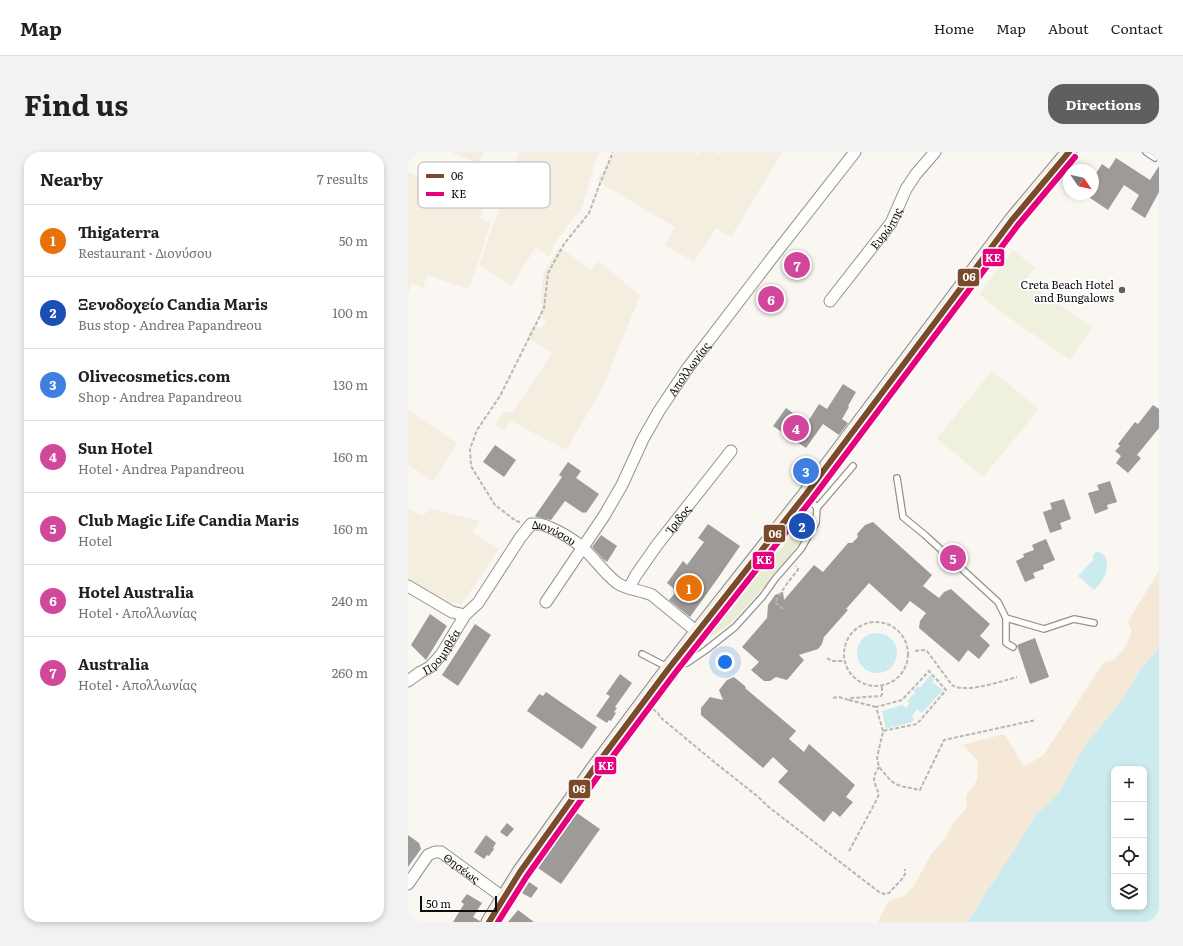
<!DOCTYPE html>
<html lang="en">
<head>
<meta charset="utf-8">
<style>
  :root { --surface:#fff; --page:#f2f2f2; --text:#202124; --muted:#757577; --line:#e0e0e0; --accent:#605f5d }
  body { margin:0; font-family:Literata,serif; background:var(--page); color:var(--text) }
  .controls { position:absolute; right:12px; bottom:12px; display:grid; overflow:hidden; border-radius:8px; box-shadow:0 2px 6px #0003 }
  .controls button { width:36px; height:36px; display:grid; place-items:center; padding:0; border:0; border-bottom:1px solid var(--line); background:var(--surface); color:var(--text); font:20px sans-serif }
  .compass { position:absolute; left:655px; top:12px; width:36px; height:36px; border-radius:50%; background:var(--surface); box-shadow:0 2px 6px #0003; rotate:124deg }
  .scale { position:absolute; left:12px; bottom:10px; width:77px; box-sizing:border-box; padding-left:4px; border:2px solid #0d0d0d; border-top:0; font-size:11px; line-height:14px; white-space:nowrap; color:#0d0d0d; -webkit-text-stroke:3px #fff; paint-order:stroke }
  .you { position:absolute; left:317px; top:510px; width:14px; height:14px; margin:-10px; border:3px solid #fff; border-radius:50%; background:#1a73e8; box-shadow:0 0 0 6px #1a73e833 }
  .badge { display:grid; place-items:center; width:26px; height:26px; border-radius:50%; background:var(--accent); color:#fff; font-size:13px; font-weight:700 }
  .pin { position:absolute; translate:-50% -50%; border:2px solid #fff; box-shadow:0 1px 4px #0006 }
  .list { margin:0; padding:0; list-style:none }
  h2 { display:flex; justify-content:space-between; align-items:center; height:52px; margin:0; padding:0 16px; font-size:17px }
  h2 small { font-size:13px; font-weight:400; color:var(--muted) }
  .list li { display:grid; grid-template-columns:26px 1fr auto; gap:12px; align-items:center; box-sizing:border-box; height:72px; padding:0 16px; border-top:1px solid var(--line) }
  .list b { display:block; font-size:15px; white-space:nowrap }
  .list p { margin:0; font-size:13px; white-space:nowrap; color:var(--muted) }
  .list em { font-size:13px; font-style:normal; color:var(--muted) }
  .icon { flex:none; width:22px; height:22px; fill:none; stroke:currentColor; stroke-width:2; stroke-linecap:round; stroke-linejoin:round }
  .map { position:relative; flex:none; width:751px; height:770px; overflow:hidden; border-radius:16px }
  header { display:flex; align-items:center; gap:24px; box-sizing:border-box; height:56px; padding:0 20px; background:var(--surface); border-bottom:1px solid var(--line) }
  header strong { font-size:19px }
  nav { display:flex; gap:22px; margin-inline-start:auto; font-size:14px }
  .intro { display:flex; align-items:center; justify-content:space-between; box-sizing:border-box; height:96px; padding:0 24px }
  h1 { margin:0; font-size:28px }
  .button { padding:10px 18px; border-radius:16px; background:var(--accent); color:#fff; font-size:14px; font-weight:700 }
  main { display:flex; gap:24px; padding:0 24px }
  aside { flex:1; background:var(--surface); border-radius:16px; box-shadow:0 2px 6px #0003 }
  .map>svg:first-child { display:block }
  .farmland { fill:#f4eee0 }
  .green { fill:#e8ecd4 }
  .sand { fill:#f6e8d7 }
  .pitch { fill:#f0f0de }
  .water { fill:#ccebef; fill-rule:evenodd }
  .building { fill:#9d9a98 }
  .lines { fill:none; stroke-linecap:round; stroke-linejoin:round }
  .lane-casing { stroke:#949290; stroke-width:8 }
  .street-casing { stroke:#949290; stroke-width:13 }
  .secondary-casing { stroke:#8a8987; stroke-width:17 }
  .path { stroke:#b8b7b6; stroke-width:2; stroke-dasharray:4 2; stroke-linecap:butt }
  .lane { stroke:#fefefd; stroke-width:5.5 }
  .street { stroke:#fefefd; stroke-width:11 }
  .secondary { stroke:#f3f0ea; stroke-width:15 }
  .bus-1-casing { stroke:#fff; stroke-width:9 }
  .bus-2-casing { stroke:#fff; stroke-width:9 }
  .bus-1 { stroke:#7a4b2a; stroke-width:6 }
  .bus-2 { stroke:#e5007d; stroke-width:6 }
  .poi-dot { fill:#605f5d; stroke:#fff; stroke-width:1.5 }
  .labels { text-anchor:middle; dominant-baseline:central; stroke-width:4; stroke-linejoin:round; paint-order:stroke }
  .street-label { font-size:11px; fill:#0d0d0d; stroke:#fff }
  .poi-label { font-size:11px; fill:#0d0d0d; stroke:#fff; text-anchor:end }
  .key { fill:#fff; stroke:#b6b6b6; stroke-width:1 }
  .key-label { font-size:11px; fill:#0d0d0d }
  .line-badge { stroke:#fff; stroke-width:1.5 }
  .badge-label { font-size:11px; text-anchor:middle; font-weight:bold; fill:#fff }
</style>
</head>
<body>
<header>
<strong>Map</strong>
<nav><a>Home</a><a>Map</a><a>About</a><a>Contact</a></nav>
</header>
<div class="intro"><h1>Find us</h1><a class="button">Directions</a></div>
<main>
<aside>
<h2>Nearby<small>7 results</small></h2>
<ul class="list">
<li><span class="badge" style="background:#e8710a">1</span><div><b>Thigaterra</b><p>Restaurant · Διονύσου</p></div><em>50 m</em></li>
<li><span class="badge" style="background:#1a4fb4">2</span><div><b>Ξενοδοχείο Candia Maris</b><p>Bus stop · Andrea Papandreou</p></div><em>100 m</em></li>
<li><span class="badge" style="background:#3f7fe0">3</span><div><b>Olivecosmetics.com</b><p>Shop · Andrea Papandreou</p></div><em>130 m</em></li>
<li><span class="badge" style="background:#d1479c">4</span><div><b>Sun Hotel</b><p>Hotel · Andrea Papandreou</p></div><em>160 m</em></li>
<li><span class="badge" style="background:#d1479c">5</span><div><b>Club Magic Life Candia Maris</b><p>Hotel</p></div><em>160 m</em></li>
<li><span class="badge" style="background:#d1479c">6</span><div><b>Hotel Australia</b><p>Hotel · Απολλωνίας</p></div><em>240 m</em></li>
<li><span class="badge" style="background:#d1479c">7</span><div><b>Australia</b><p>Hotel · Απολλωνίας</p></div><em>260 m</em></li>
</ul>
</aside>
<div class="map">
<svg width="751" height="770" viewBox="0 0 751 770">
  <rect width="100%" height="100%" fill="#faf6f2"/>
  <!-- farmland -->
  <g class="farmland">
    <path d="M43 0H75L71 11Z"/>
    <path d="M111 0H192L187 11 173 58 163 69 147 91 141 105 128 95 103 134 71 113Z"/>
    <path d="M208 0H287L290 2 293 0H308L312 2 314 0H374L323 85 308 76 286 110 257 93 267 75 189 29Z"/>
    <path d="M0 21 78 45 72 66 83 70 61 137 19 123 15 136 3 131 0 143Z"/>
    <path d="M152 95 183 118 191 109 232 144 194 237 158 298 103 269 96 278 87 273 97 259 104 261 144 201 119 185 125 173 133 176 138 169 131 163 135 153 133 151 134 134 136 120Z"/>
    <path d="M0 258 49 291 25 330 0 312Z"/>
    <path d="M0 357 14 364 23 357 71 369 64 380 91 397 53 453 45 450 41 457 0 436Z"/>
  </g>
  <!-- green -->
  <path class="green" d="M397 366 402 369 398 382 366 424 324 470 286 497 329 443 375 394Z"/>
  <!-- sand -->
  <path class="sand" d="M751 419V496L732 518 716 545 676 595 652 639 639 653 627 663 614 686 559 770H470L477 755 482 749 496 744 506 734 522 704 538 685 545 671 559 655 558 644 569 628 570 609 555 593 596 582 616 614 635 604 696 510 706 508 716 497 724 480 720 469Z"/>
  <!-- pitch -->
  <g class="pitch">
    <path d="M605 98 627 115 617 129 684 175 662 208 593 160 571 142Z"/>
    <path d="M584 219 631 257 575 325 529 286Z"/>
  </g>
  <!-- water -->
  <g class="water">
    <path d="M688 400C701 399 701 417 696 425 694 430 689 434 686 438L670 424 685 408V403Z"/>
    <circle cx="469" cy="501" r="20"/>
    <path d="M751 496V770H559L614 686 627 663 639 653 652 639 676 595 716 545 732 518ZM706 617H736V755H706Z"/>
    <path d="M522 523 526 527 524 530 535 538 514 561 509 557 504 564 506 568 504 570 478 577 474 559 494 553 498 556 502 551 499 549 507 541 506 539 509 535H513Z"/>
  </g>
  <!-- building -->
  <g class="building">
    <path d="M708 6 742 28 751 14V40L737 66 723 57 731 43 716 33 700 58 676 42H685V26L694 12 701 17Z"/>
    <path d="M435 232 448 240 440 254 441 255 434 267 440 271 431 283 415 272 398 296 365 274 378 256 399 271 411 252 419 257Z"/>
    <path d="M745 253 751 257V276L729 303 733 306 720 321 708 311 713 304 707 299 712 294 710 292 727 270 730 272Z"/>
    <path d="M87 293 108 308 96 325 75 310Z"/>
    <path d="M160 310 173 319 168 326 191 342 178 361 176 360 175 361 157 349 143 368 129 365 127 364 154 325 151 323Z"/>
    <path d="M702 329 709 350 699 353 700 357 687 362 680 341 691 338 689 333Z"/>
    <path d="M656 347 663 367 652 371 654 377 642 381 635 360 644 357 642 351Z"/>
    <path d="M465 370 524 423 515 434 531 446 536 440 543 437 582 472 572 484 582 493 571 507 560 498 551 510 511 476 512 469 518 461 502 449 493 460 461 431 438 457 440 458 416 485 414 492 410 497 391 503 396 508 379 528 368 525 362 529H356L343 518 351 510 334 495 359 466 360 453 367 443 375 440 376 448 406 413 415 420 440 391H444L450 385 449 382 457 373Z"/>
    <path d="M300 372 332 394 310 426 282 465 261 448 269 439 259 431 275 409 279 413 296 390 290 386Z"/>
    <path d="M193 383 209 394 199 410 195 407 184 395Z"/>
    <path d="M638 387 647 408 635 413 636 417 625 421 627 426 617 430 608 409 616 405 615 402 626 398 624 393Z"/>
    <path d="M22 462 39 474 18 508 3 493Z"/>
    <path d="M67 472 83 483 50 534 34 523Z"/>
    <path d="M627 486 641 525 622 532 609 493Z"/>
    <path d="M212 522 224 531 207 555 209 556 206 560 208 561 203 569 201 568 199 571 188 564 202 544 198 542Z"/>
    <path d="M326 525 338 535 337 536 388 579 381 587 396 600 401 592 447 633 438 645 445 650 432 665 425 659 416 670 370 630 380 619 365 605 355 616 293 563V556L302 545 315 548 311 538 319 528Z"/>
    <path d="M138 540 189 575 174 597 119 559 131 542 135 544Z"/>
    <path d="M169 661 192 677 153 732 130 716Z"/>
    <path d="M99 671 106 677 99 685 92 680Z"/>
    <path d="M0 683 11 691 13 697 0 715Z"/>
    <path d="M78 683 88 691 85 696 86 697 81 704 79 703 76 707 66 700Z"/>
    <path d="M121 730 130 736 123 746 114 741Z"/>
    <path d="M59 742 74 751 65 765 72 769V770H45L56 752 53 750Z"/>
    <path d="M110 758 126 770H100Z"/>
  </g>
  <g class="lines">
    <defs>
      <g id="lane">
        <path d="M738 0 747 6 751 1"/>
        <path d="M489 326 495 365 517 383 590 450 598 466V491L605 495"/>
        <path d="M409 356 445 314"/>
        <path d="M598 466 636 477 666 467 686 471"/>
        <path d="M234 502 261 516 279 511 298 498 327 475 355 444 367 427 393 397 408 371 409 356 398 342"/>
      </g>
      <g id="street">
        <path id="s1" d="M422 149 483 71 498 37 508 22 527 0"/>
        <path id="s2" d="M0 434 44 460 57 463 70 451 112 386 123 372C126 372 129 372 132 372 145 375 165 387 175 396 187 407 196 421 209 431 219 438 233 438 244 443L289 480"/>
        <path id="s3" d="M221 436 228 423 249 393 323 299"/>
        <path id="s4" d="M138 450 196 364 214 333 235 287 251 259 279 217 367 102 447 0"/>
        <path id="s5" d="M0 529 11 521 22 515 33 503 57 463"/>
        <path id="s6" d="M0 732 20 703 27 700H33L96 746"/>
      </g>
      <path id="secondary" d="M81 770 112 720 187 615 261 516 398 342 604 68 661 0"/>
    </defs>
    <!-- lane casing -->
    <use href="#lane" class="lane-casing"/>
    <!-- street casing -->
    <use href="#street" class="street-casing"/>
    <!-- secondary casing -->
    <use href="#secondary" class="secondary-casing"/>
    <!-- path -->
    <g class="path">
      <path d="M112 370 108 369 87 353 72 329 63 314 62 297 69 278 92 244 136 156 140 121 156 92 181 61 191 34 205 0"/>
      <path d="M375 457 367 450 380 430 390 418V416L388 414"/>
      <circle cx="468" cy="502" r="32"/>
      <path d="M507 499 516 498 519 499 544 533C557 542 594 529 609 525"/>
      <path d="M419 506 424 509H437"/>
      <path d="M425 546 431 545 441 548"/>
      <path d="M468 555 441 548 443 546 473 544 474 542V533"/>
      <path d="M245 557 250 561 252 565 305 609 349 644 362 656 471 740 476 742 481 741 494 727 497 722V717"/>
      <path d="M475 579 468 555 494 548 521 519 538 538 509 572 475 579 469 606 471 615 483 629 492 634 512 638 536 588 628 568"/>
      <path d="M441 699 467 651 471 642C466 629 463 627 471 615"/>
    </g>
    <!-- lane -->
    <use href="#lane" class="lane"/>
    <!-- street -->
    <use href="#street" class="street"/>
    <!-- secondary -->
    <use href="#secondary" class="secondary"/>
    <defs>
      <path id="bus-1" d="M81 770 112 720 187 615 261 516 398 342 604 68 661 0"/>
      <path id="bus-2" d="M90 770 119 724 193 620 267 521 404 347 610 73 667 5"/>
    </defs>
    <!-- bus-1 casing -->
    <use href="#bus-1" class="bus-1-casing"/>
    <!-- bus-2 casing -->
    <use href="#bus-2" class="bus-2-casing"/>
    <!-- bus-1 -->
    <use href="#bus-1" class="bus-1"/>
    <!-- bus-2 -->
    <use href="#bus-2" class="bus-2"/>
  </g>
  <!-- markers -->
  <circle class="poi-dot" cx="714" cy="138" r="4"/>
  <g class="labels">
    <!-- street labels -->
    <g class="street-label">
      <text stroke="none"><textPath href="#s1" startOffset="92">Ευρώπης</textPath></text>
      <text stroke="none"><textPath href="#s4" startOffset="274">Απολλωνίας</textPath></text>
      <text stroke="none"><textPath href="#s3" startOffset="85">Ίριδος</textPath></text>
      <text stroke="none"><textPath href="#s2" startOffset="202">Διονύσου</textPath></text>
      <text stroke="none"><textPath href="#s5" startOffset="45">Προμηθέα</textPath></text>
      <text stroke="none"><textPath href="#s6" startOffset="75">Θησέως</textPath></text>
    </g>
    <!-- poi labels -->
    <g class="poi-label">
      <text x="706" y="132">Creta Beach Hotel<tspan x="706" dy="13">and Bungalows</tspan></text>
    </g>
  </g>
  <!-- legend -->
  <rect x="10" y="10" width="132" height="46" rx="6" class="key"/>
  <rect x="18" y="22" width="18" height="4" fill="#7a4b2a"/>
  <rect x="18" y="40" width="18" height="4" fill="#e5007d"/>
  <g class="key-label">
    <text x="43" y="28">06</text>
    <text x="43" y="46">KE</text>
  </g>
  <g class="line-badge">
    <rect x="574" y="96" width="23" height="19" rx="4" fill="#e5007d"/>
    <rect x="549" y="116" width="23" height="19" rx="4" fill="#7a4b2a"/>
    <rect x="355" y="372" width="23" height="19" rx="4" fill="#7a4b2a"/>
    <rect x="344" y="399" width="23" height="19" rx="4" fill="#e5007d"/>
    <rect x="186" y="604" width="23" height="19" rx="4" fill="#e5007d"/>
    <rect x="160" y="627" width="23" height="20" rx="4" fill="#7a4b2a"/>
  </g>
  <g class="badge-label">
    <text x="585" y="110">KE</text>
    <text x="561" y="129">06</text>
    <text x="367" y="386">06</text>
    <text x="356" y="412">KE</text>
    <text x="198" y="618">KE</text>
    <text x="171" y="641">06</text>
  </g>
</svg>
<div class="controls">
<button>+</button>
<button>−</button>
<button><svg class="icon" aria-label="locate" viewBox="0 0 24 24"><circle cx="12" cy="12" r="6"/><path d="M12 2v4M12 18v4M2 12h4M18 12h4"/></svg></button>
<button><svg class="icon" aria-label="layers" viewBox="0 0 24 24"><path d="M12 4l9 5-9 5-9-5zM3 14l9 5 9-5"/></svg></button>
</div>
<svg class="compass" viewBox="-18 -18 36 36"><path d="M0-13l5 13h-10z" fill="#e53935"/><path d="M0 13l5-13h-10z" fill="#757577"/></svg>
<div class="scale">50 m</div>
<div class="you"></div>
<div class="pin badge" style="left:281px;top:436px;background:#e8710a">1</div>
<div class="pin badge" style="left:394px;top:374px;background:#1a4fb4">2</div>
<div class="pin badge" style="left:398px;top:319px;background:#3f7fe0">3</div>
<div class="pin badge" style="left:388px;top:276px;background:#d1479c">4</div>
<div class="pin badge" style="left:545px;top:406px;background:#d1479c">5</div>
<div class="pin badge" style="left:363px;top:147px;background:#d1479c">6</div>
<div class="pin badge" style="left:389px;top:113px;background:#d1479c">7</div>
</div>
</main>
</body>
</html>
